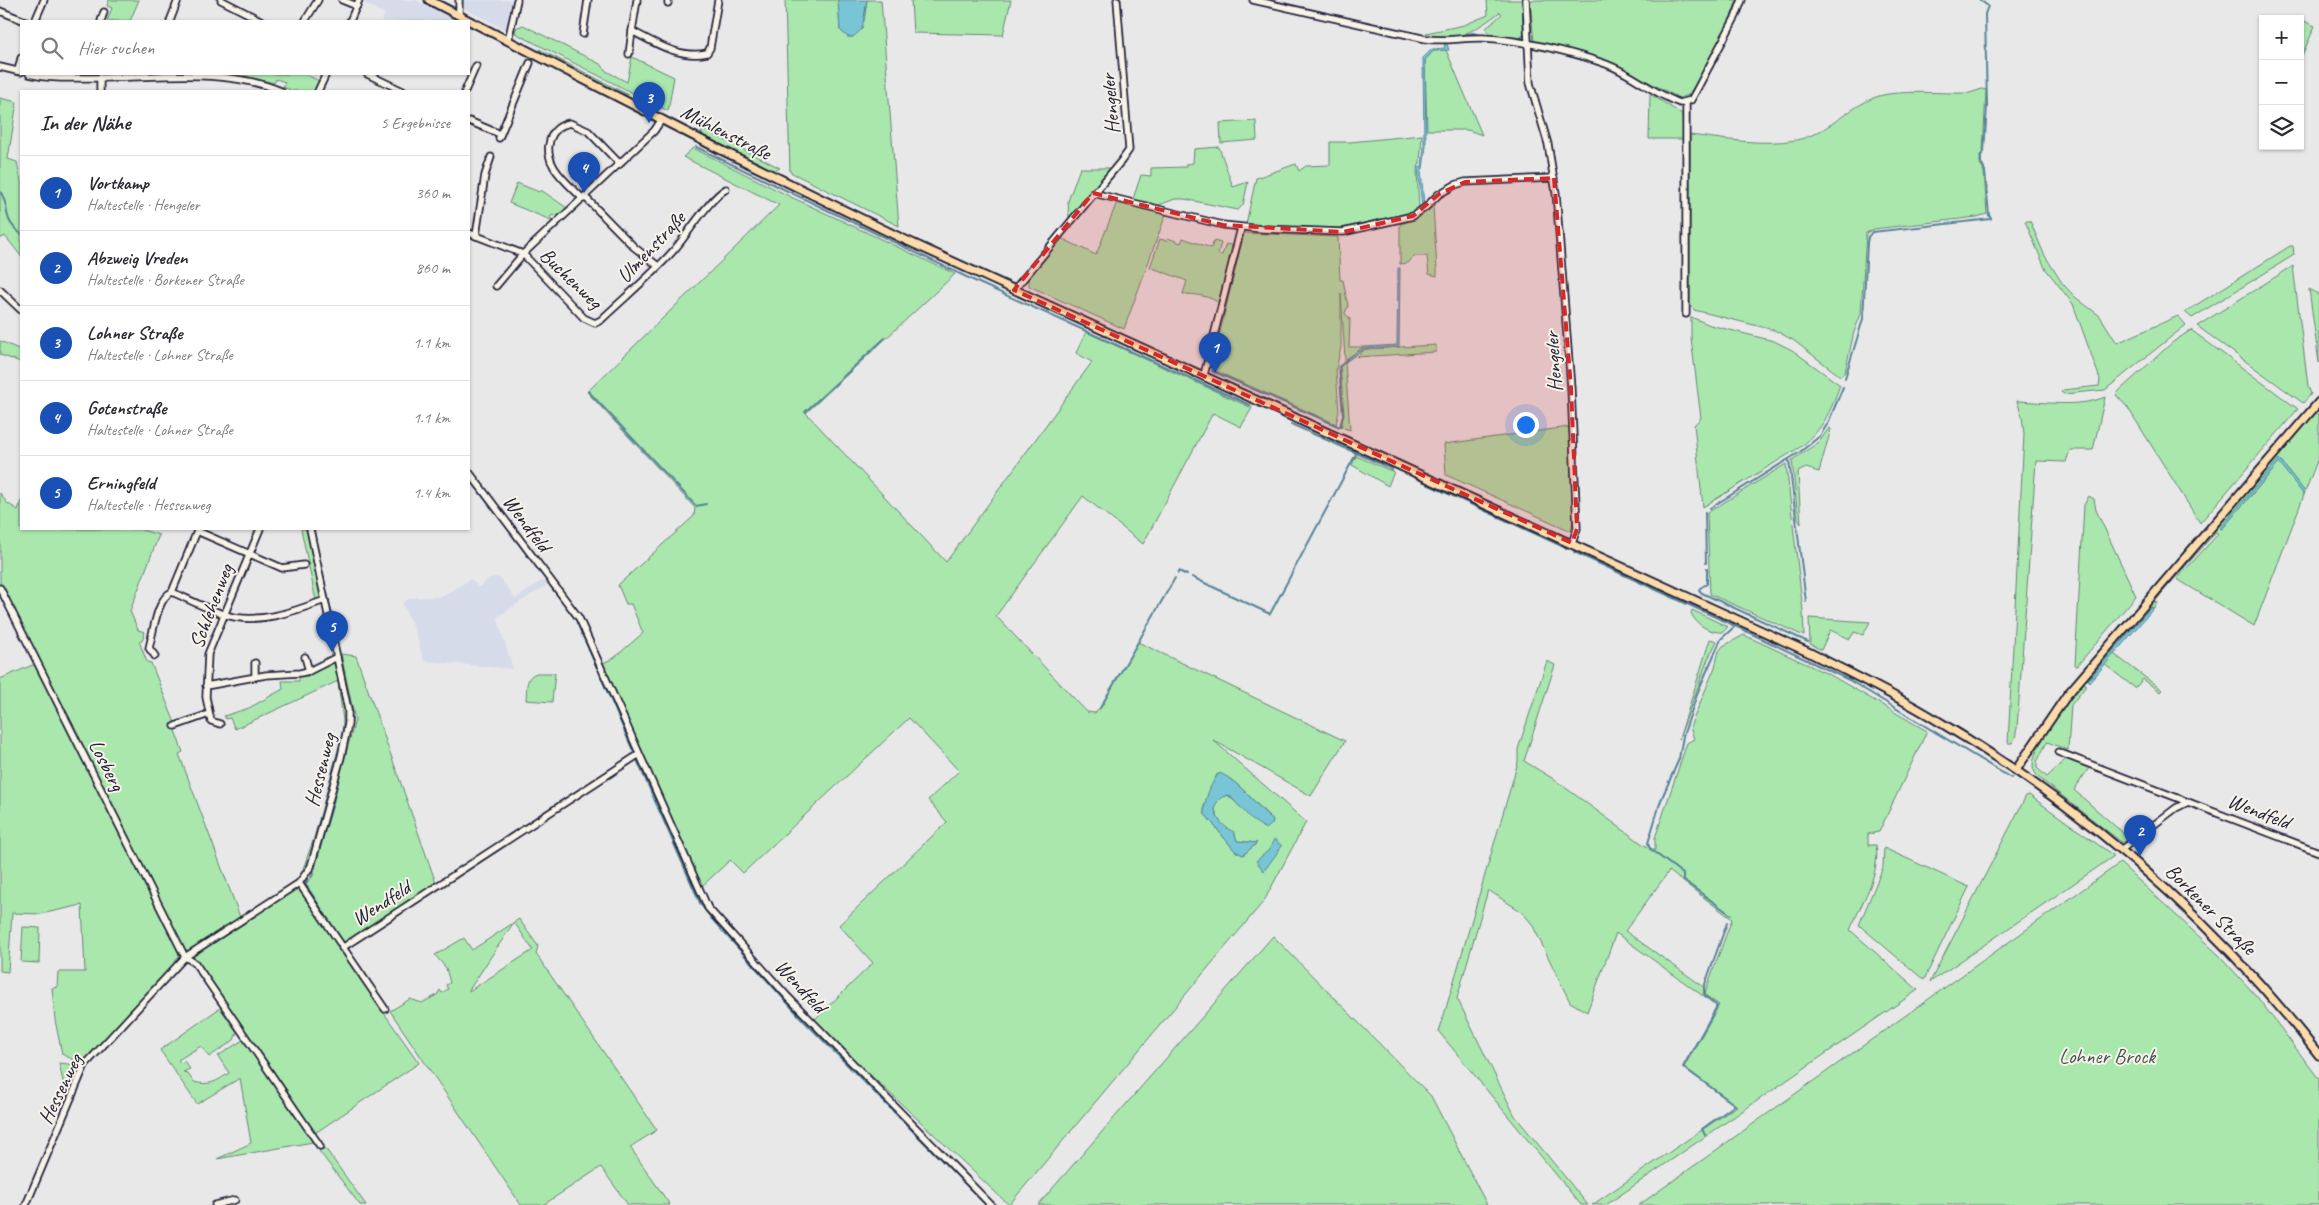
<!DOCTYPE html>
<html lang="de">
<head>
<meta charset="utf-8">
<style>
  :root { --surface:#fff; --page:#f2f2f3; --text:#2b2b33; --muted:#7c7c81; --line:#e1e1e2; --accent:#b45309 }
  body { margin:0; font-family:Caveat,sans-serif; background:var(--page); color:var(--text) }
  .controls { position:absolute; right:15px; top:15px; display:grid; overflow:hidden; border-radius:0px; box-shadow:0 1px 4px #0004 }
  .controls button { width:45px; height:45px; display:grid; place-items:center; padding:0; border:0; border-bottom:1px solid var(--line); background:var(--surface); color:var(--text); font:25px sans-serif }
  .you { position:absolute; left:1525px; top:424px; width:18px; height:18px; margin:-12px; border:4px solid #fff; border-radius:50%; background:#1a73e8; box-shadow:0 0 0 8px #1a73e833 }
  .badge { display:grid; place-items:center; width:32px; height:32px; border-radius:50%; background:var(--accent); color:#fff; font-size:16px; font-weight:700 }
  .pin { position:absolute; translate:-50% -41px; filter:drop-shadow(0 1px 2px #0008) }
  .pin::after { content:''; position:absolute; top:26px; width:18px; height:15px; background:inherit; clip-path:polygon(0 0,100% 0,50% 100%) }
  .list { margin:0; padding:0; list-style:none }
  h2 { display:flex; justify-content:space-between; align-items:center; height:65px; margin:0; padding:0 20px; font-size:21px }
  h2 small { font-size:16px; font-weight:400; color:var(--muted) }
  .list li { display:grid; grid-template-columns:32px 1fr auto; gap:15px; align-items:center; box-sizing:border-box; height:75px; padding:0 20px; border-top:1px solid var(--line) }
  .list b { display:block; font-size:19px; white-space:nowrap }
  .list p { margin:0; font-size:16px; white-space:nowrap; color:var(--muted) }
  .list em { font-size:16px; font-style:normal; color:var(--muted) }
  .icon { flex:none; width:28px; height:28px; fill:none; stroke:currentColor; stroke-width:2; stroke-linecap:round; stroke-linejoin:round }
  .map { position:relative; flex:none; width:2319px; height:1205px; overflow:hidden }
  .search { position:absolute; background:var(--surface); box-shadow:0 1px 4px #0004; left:20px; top:20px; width:450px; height:55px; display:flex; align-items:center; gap:12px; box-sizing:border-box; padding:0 18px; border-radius:0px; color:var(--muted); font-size:19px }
  .panel { position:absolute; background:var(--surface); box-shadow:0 1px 4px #0004; left:20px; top:90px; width:450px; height:440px; border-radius:0px }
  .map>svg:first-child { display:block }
  .built { fill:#d6dbea }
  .green { fill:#a9e7ad; stroke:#668474; fill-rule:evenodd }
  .water { fill:#78c6d5; stroke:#568497 }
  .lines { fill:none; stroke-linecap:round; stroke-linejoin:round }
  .stream { stroke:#568497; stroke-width:2 }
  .minor-casing { stroke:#22223b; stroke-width:9 }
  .major-casing { stroke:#22223b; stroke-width:11 }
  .minor { stroke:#f7f3e8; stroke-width:5.5 }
  .major { stroke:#fddcac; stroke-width:7 }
  .marked { fill:#d62828; fill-opacity:0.2; stroke:#d62828; stroke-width:4; stroke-dasharray:10 6; stroke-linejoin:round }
  .labels { text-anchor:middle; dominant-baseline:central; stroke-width:4; stroke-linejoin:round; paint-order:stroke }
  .street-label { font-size:21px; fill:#22223b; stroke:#f7f3e8 }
  .park-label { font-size:21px; fill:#445358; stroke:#f7f3e8 }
</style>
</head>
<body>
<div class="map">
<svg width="2319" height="1205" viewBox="0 0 2319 1205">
  <rect width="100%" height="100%" fill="#e8e8e9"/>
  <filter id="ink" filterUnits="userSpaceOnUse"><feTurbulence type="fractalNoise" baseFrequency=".02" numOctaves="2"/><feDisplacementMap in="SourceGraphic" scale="10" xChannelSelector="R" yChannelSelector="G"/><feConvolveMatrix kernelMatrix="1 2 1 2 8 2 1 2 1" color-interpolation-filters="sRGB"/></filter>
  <g filter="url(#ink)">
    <!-- built -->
    <g class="built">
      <path d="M365 0H415L457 21H382L385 14 364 3Z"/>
      <path d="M462 0H513L508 31 462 7Z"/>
      <path d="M492 577H498L502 580 515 599 543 580 547 585 497 617 513 669 424 661 415 631 402 603 411 598 443 596 471 579 478 587Z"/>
    </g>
    <!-- green -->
    <g class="green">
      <path d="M109 0H139L130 21H107L112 8 107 6Z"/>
      <path d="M785 0H838L840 30 848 37H853L864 21 867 0H881L899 226 790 172Z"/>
      <path d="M911 0H1011L1003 35 913 33Z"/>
      <path d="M1487 0H1522L1525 35 1520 39 1488 33 1486 28 1502 14 1500 12C1480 27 1451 48 1426 33L1464 25 1488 15Z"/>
      <path d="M1530 0H1737C1726 33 1707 65 1689 95L1679 98 1615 64 1534 42Z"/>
      <path d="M2300 19 2315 26 2300 60Z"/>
      <path d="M523 25 602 65 606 71 627 82 632 57 674 77 668 111 515 33 516 28Z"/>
      <path d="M539 49 629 95C617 94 544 58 539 49Z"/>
      <path d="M1446 50 1482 135 1468 130H1427L1425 60 1433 51Z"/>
      <path d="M245 74H305L319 81 314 91H293L283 87 285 82 276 79 274 83 244 76Z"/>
      <path d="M1982 89 1986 90 1983 152 1980 155V163L1984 172 1987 214 1977 217 1874 229 1866 233 1861 314 1854 332 1845 372 1840 376 1793 340 1774 330 1694 310 1690 305V135C1724 139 1761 146 1796 140 1827 134 1847 108 1876 97 1897 89 1946 94 1970 93Z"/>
      <path d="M1650 94 1682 114 1683 139H1649Z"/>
      <path d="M0 98 17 102 8 159 17 162 21 181V256L5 236 0 239Z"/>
      <path d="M1256 121 1257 140 1221 143 1220 123Z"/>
      <path d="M701 128 780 168 774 171 702 135Z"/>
      <path d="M1422 135 1420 163 1417 170 1419 208 1412 212 1337 229 1246 224 1256 178 1296 164 1299 171 1306 166 1330 165V142H1350Z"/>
      <path d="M1219 147 1233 187 1248 182 1243 205 1238 210 1184 199H1175L1159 205 1133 199 1141 175 1151 176V168L1186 167V164L1193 163 1194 149Z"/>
      <path d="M693 148 789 196 955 274 806 413 946 562 1092 362 1076 353 1086 332 1252 408 1241 427 1213 413 1143 544 1083 496 996 616 1087 712 1095 713 1098 709H1100L1138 642 1345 741 1311 796 1213 740 1306 822 1264 901 1009 1205 813 1021 873 963 839 925 947 822 928 800 959 771 909 718 743 873 730 860 700 888 603 663 614 658 643 633 631 604H626L618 585 694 516 695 508 587 392 779 205 683 157ZM1217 774C1234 774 1259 809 1273 819L1263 828C1261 825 1229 796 1227 795 1208 802 1216 816 1224 828 1227 832 1231 831 1235 834L1237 841 1257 843 1243 855 1235 851 1204 813V806Z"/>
      <path d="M1080 168H1111L1069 218 1068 201Z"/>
      <path d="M517 183 539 192 541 190 567 208 556 218 553 215 550 217 553 221 509 203Z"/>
      <path d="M1117 202 1166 214 1124 329 1029 286V276L1061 238 1096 255Z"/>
      <path d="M1433 205 1437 270V276L1429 274 1427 256H1414L1408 263 1400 264V224L1411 221Z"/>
      <path d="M2025 221H2030L2044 254 2062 283 2075 297 2100 316 2117 343 2178 316 2186 325 2105 390 2064 394 2061 392 2063 390 2099 386 2100 379 2073 304 2045 268Z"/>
      <path d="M1244 233 1338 237 1340 280H1343L1348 306 1345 313 1350 319 1349 347H1364L1345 360 1341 293V347L1336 370 1339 412 1336 424 1211 369Z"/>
      <path d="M1168 238 1181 243 1183 238 1211 248 1214 241 1221 243 1218 254 1222 255 1226 244 1234 246 1220 304C1211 296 1195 294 1183 294L1187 281 1150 267 1160 239 1167 241Z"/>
      <path d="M2290 246H2293L2294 255 2192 318 2185 312Z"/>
      <path d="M2293 266 2308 386 2311 394 2303 403 2197 326Z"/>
      <path d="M2309 289 2319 294V363Z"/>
      <path d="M1691 317 1710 325 1774 341 1792 350 1840 385C1830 412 1824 428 1802 446L1703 507 1694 425 1701 418 1691 338Z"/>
      <path d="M2191 330 2298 409 2200 523 2128 408 2116 395 2120 390 2173 342Z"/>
      <path d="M0 341 21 350V362L0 355Z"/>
      <path d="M1436 345V352L1357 357 1365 349Z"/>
      <path d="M1345 362 1350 430 1341 427 1344 414 1340 367Z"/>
      <path d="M2105 397 2093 450H2070L2066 462 2036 461 2017 728 2015 738 2012 743H2008L2024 434 2022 416 2017 401C2044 402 2079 408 2105 397Z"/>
      <path d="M2315 412 2319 414V456L2305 492 2279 459 2222 529 2280 462 2304 495 2254 626 2177 579 2218 534 2216 532 2162 593 2155 602 2157 603 2154 608 2151 607 2088 680 2087 678Z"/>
      <path d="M1569 427 1574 515 1571 531 1446 475 1444 444Z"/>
      <path d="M1829 428 1831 429 1819 472 1806 468 1798 472 1801 524 1798 519 1792 460 1819 442Z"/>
      <path d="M1356 456 1394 472 1388 486 1352 465Z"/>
      <path d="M1786 464 1803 611 1804 636 1710 594 1707 513Z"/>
      <path d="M0 493 7 503 18 510 21 501V529H139L159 535 130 611 138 630 145 632 142 641H139L147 662 151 663 175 723 174 728 183 752 179 754 240 917 189 951 183 948 0 583Z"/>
      <path d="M2089 496 2094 499 2096 510 2136 596 2076 667 2075 665 2084 505Z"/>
      <path d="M301 529H307L321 594V597L316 601Z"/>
      <path d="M1692 610 1728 627 1723 632C1710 633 1696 625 1691 613Z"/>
      <path d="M1809 618 1870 622 1863 635 1854 632 1850 639 1830 630 1821 650 1810 644Z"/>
      <path d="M1744 635 1832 676 1927 731 1879 832 1868 834V845H1876C1881 874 1861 904 1850 930L1918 990 1606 1205H1592L1737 1106 1684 1067 1719 1005 1705 995 1706 989 1732 919 1669 871 1625 931 1704 987 1703 996 1616 933 1587 1012 1570 1002 1532 924 1522 912 1488 890 1457 998 1515 1116 1588 1205H1581L1439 1032 1518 762V749L1547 661 1555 665 1524 761 1552 778 1644 845 1655 850V838L1687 743 1694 739 1690 727 1715 667 1719 651 1723 646Z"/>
      <path d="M1710 639 1717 641 1708 659 1679 739Z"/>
      <path d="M341 654 356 656 436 883 344 943 306 884 313 876 355 720Z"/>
      <path d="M2114 654 2162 690 2160 692 2143 679 2135 688 2104 664Z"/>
      <path d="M332 662 337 665 346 718 338 759 310 859 300 877 314 838 342 735 343 721 338 681 235 729 230 718 226 719 224 716 249 708 283 689 282 681H299V676H308Z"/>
      <path d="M35 664 179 950V958L85 1060H74L62 1054 55 1020 52 988 57 987 58 972H85L82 905 41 914 12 913 8 972 0 971V679Z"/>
      <path d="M537 673H555L552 702 526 700C527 689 525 676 537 673Z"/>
      <path d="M2083 683 2087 685 2071 705 2068 750 2047 742 2037 762V768L2047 777 2066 759 2089 768 2074 790 2132 841 2125 843 2120 841 2038 777C2036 774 2033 770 2033 767 2031 747 2070 699 2083 683Z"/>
      <path d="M2029 795 2114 856 1930 982 2026 796Z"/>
      <path d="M1884 848 1969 887 1924 980 1859 925 1883 867Z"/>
      <path d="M2120 863 2220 956 2258 998 2319 1079V1205H1639Z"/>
      <path d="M296 887H300L340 950 419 1063 315 1133 194 958 192 959V956Z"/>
      <path d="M519 919 538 946 536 954 657 1130 630 1147 670 1205H628L601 1167 543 1205H521L390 1011 410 999 422 1003 437 995 440 990 442 993 448 989 446 985 450 983 446 968 435 955 464 938 472 950ZM514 922 533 950 469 991V990Z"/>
      <path d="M23 927 40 928 39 963 21 962Z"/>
      <path d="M1273 936 1431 1096 1487 1205H1038Z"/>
      <path d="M220 1008 237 1032 234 1040 209 1057 201 1046 178 1060 181 1063 184 1061 190 1069 183 1072 187 1073 194 1082C209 1086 216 1082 229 1073L218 1056 243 1040 313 1142 217 1159 251 1143 240 1078 197 1104 160 1050Z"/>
      <path d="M59 1063 77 1065 80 1071 67 1100Z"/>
      <path d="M325 1148 366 1205H360L319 1151Z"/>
    </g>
    <!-- water -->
    <g class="water">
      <path d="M838 0H867L862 29 853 37H848L840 30Z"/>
      <path d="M1444 44H1447L1449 50 1433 51 1425 60 1426 146 1423 169 1421 170 1424 205 1422 207 1418 168 1422 167 1424 146 1423 58 1432 49 1445 48Z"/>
      <path d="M1398 268H1400L1399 347 1365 349 1345 362V360L1364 347 1397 345Z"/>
      <path d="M2279 459 2305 492 2304 495 2279 463 2222 529 2220 528Z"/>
      <path d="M2151 607 2153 609 2090 682 2088 680Z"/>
      <path d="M1220 773C1241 783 1255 805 1273 820L1272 824 1266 829 1252 820 1231 797 1227 795C1204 804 1219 826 1234 832L1237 841 1257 843 1243 855 1235 851 1204 813C1204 801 1211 781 1220 773Z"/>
      <path d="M1274 839 1282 846 1264 871 1256 861 1269 850Z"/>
    </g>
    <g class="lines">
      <!-- stream -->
      <g class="stream">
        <path d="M1522 0V3"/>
        <path d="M1458 36 1473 33 1480 35"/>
        <path d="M1518 40 1524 35 1523 13"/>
        <path d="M696 147 979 283 1250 405"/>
        <path d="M0 191C12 210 0 217 21 234"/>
        <path d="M1212 371 1340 427 1343 415 1339 367 1347 360"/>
        <path d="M1845 378 1863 319 1867 243 1868 237 1872 232 1991 219 1989 215 1985 171 1981 163V155L1984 152 1987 106 1985 14 1988 6 1980 0"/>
        <path d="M588 391 696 506 706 504"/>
        <path d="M805 412 885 338"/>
        <path d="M1291 424 1392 469"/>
        <path d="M1789 460 1806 602"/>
        <path d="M469 478 544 577"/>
        <path d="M1427 484 1566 548"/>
        <path d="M1710 508 1800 452 1820 436 1828 423 1843 387"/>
        <path d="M1705 512 1706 563"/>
        <path d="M316 546 333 619"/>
        <path d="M1574 552 1735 626"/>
        <path d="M1707 568V584L1700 588 1699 590 1702 593 1808 642"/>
        <path d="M1178 573 1179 571 1187 575"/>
        <path d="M1192 577 1270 614 1356 454"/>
        <path d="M550 585 576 620 597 668"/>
        <path d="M601 677 634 753"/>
        <path d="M1100 708 1175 578"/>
        <path d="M637 760 701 905 711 918 803 1020 986 1205"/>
        <path d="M311 877 333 803 352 719 341 660"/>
        <path d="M308 879 305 884 331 924"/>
        <path d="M1731 915 1683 880V874L1650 849 1648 843 1661 800 1679 759 1683 736 1699 689 1721 639 1735 626 1849 680 2011 778"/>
        <path d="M1705 1135 1702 1129 1735 1105 1683 1067 1717 1006 1705 996 1704 987 1727 923"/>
      </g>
      <defs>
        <g id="minor">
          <path d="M221 0 262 21"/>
          <path d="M342 0 357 6"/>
          <path d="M637 0 632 31C655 43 680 59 707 53L710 48 718 0"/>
          <path d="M1253 0 1426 39C1446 42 1464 37 1483 38 1522 40 1569 51 1606 64 1633 74 1654 94 1680 103L1691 100 1696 91 1736 16 1742 0"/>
          <path d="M1526 0 1530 83 1548 144 1556 193 1571 388 1577 529 1572 543"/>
          <path d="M668 3V0"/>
          <path d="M0 11 25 21"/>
          <path d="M459 15V0"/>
          <path d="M35 21 44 0"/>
          <path d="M101 21 104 12"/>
          <path d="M170 21 178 0"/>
          <path d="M305 21 318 0"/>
          <path d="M350 21 359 0"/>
          <path d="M583 34 588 0"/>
          <path d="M508 41 517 0"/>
          <path d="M629 54 632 31"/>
          <path d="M0 67 21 72"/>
          <path d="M18 71 21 58"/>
          <path d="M29 74C50 79 72 78 94 78 155 78 223 67 281 91"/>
          <path d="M367 74 403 91"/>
          <path d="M100 78V91"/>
          <path d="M318 91 326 74"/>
          <path d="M465 91 476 66"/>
          <path d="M1686 103V314"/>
          <path d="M469 121 500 134"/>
          <path d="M499 138 530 63"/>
          <path d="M1093 193 1223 225 1262 229 1343 232 1413 216 1426 207 1439 194 1455 185 1465 182 1554 178"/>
          <path d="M585 197 634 247 658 266"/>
          <path d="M583 199C568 183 542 165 550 140 553 130 560 125 570 123L588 131 620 164"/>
          <path d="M469 233 523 254 584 318 595 323 601 320C625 297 652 275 674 250 688 234 709 199 726 189"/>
          <path d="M476 236 485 175 491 157"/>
          <path d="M496 286 523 254 654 131 662 119"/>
          <path d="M0 290 21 310"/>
          <path d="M1014 290 1122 160 1129 150 1117 0"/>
          <path d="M1204 375 1241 228"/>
          <path d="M469 472 579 618 708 908 788 997 991 1205"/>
          <path d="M197 531 282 568 304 565"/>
          <path d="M0 588 185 957 195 963 320 1146"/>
          <path d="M172 592C190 600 207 609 226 615 258 625 295 611 325 600"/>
          <path d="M155 656 149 648C153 634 157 597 172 592L198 529"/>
          <path d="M305 657 309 671"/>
          <path d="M255 663V676"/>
          <path d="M206 686 266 675 300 673 309 671 337 657"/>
          <path d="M220 724 211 721 206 697 208 654 260 529"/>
          <path d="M175 726 209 714"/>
          <path d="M2058 752 2188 802"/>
          <path d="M2122 849 2176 808 2188 802 2319 852"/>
          <path d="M299 883 385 1009"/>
          <path d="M342 948 638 755"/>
          <path d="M26 1205 85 1065 185 957 299 883 311 866 316 848 341 757 348 724V710L310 529"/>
          <path d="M215 1205 235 1200"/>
        </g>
        <g id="major">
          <path d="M429 0 719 149 899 237 1808 652C1852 674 1896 695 1938 721 2085 808 2214 920 2319 1055"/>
          <path d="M2016 770 2067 695 2319 402"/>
        </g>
      </defs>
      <!-- minor casing -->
      <use href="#minor" class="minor-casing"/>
      <!-- major casing -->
      <use href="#major" class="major-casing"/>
      <!-- minor -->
      <use href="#minor" class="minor"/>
      <!-- major -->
      <use href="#major" class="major"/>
    </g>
  </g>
  <!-- marked area -->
  <path class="marked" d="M1554 178 1571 388 1577 529 1572 543 1014 290 1093 193 1223 225 1343 232 1413 216 1439 194 1465 182Z"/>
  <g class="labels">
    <!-- street labels -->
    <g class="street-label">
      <text transform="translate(1110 104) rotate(-95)">Hengeler</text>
      <text transform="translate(726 132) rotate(27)">Mühlenstraße</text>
      <text transform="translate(651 247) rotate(-47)">Ulmenstraße</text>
      <text transform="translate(571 278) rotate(44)">Buchenweg</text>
      <text transform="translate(1553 362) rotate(-94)">Hengeler</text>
      <text transform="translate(527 523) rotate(53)">Wendfeld</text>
      <text transform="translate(211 606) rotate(-69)">Schlehenweg</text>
      <text transform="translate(107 765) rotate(63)">Losberg</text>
      <text transform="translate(320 770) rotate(-76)">Hessenweg</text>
      <text transform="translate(2259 811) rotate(21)">Wendfeld</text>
      <text transform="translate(381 903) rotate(-33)">Wendfeld</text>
      <text transform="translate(2211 909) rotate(45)">Borkener Straße</text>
      <text transform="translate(801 986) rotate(47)">Wendfeld</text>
      <text transform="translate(60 1089) rotate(-64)">Hessenweg</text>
    </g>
    <!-- park labels -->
    <g class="park-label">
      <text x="2107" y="1056">Lohner Brock</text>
    </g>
  </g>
</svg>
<div class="controls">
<button>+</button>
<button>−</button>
<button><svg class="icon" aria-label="layers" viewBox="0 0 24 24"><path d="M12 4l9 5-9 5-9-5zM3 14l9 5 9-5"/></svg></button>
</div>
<div class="you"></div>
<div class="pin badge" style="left:1215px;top:373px;background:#1a4fb4">1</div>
<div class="pin badge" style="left:2140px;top:856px;background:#1a4fb4">2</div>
<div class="pin badge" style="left:649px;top:123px;background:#1a4fb4">3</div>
<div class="pin badge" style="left:584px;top:193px;background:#1a4fb4">4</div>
<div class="pin badge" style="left:332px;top:652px;background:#1a4fb4">5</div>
<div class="search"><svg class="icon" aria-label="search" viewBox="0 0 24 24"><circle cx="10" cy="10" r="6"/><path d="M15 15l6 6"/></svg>Hier suchen</div>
<section class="panel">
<h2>In der Nähe<small>5 Ergebnisse</small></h2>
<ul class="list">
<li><span class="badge" style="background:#1a4fb4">1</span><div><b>Vortkamp</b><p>Haltestelle · Hengeler</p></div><em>360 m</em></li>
<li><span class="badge" style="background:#1a4fb4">2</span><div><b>Abzweig Vreden</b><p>Haltestelle · Borkener Straße</p></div><em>860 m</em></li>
<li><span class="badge" style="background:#1a4fb4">3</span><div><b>Lohner Straße</b><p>Haltestelle · Lohner Straße</p></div><em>1.1 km</em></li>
<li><span class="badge" style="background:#1a4fb4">4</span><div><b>Gotenstraße</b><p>Haltestelle · Lohner Straße</p></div><em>1.1 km</em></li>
<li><span class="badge" style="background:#1a4fb4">5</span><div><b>Erningfeld</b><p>Haltestelle · Hessenweg</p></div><em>1.4 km</em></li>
</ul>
</section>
</div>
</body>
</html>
